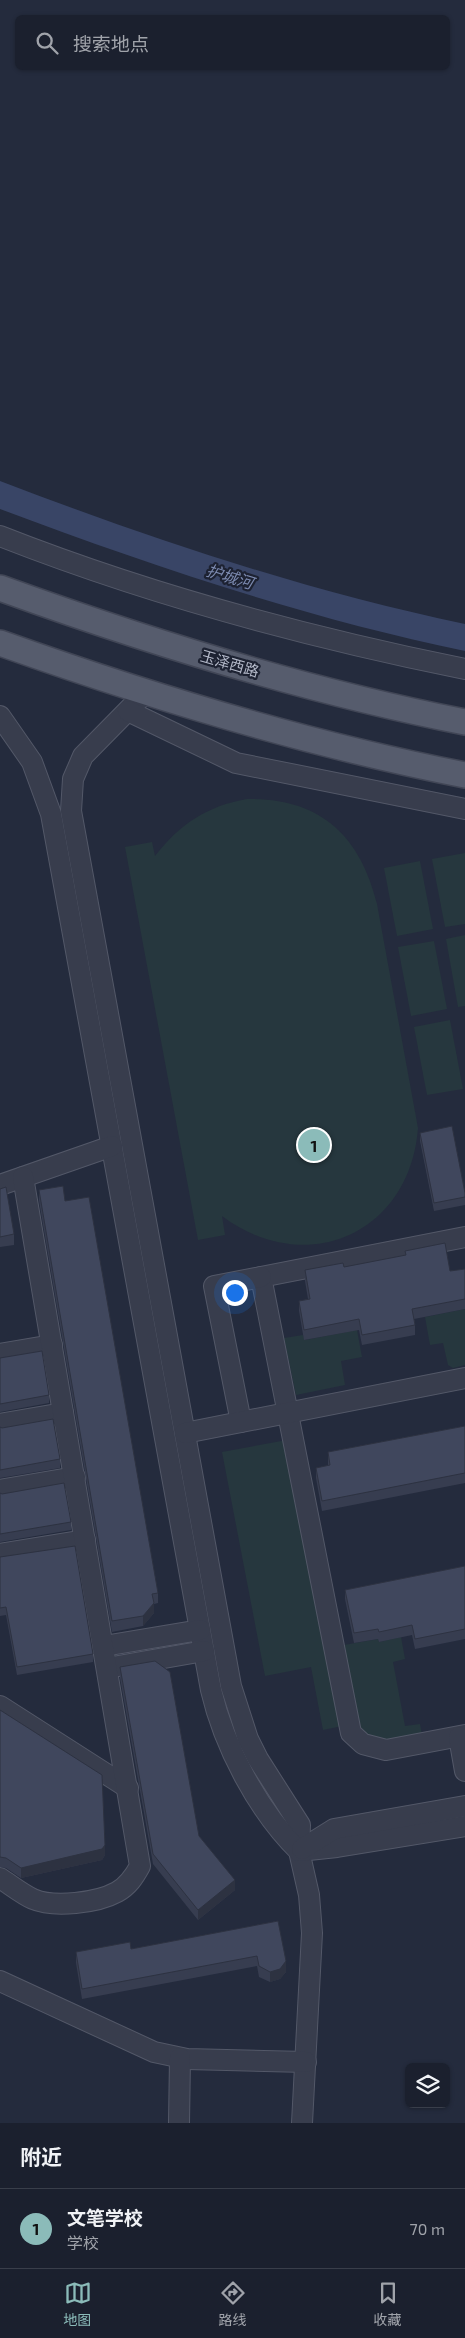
<!DOCTYPE html>
<html lang="zh">
<head>
<meta charset="utf-8">
<style>
  :root { --surface:#1b202e; --page:#282d3a; --text:#f1f3f6; --muted:#a0a3aa; --line:#393e4a; --accent:#8bbbb9 }
  body { margin:0; font-family:"Exo 2","Noto Sans SC",sans-serif; background:var(--page); color:var(--text) }
  .controls { position:absolute; right:15px; bottom:15px; display:grid; overflow:hidden; border-radius:8px; box-shadow:0 1px 4px #0004 }
  .controls button { width:45px; height:45px; display:grid; place-items:center; padding:0; border:0; border-bottom:1px solid var(--line); background:var(--surface); color:var(--text); font:25px sans-serif }
  .you { position:absolute; left:234px; top:1292px; width:18px; height:18px; margin:-12px; border:4px solid #fff; border-radius:50%; background:#1a73e8; box-shadow:0 0 0 8px #1a73e833 }
  .badge { display:grid; place-items:center; width:32px; height:32px; border-radius:50%; background:var(--accent); color:#111; font-size:16px; font-weight:700 }
  .pin { position:absolute; translate:-50% -50%; border:2px solid #fff; box-shadow:0 1px 5px #0006 }
  .list { margin:0; padding:0; list-style:none }
  h2 { display:flex; justify-content:space-between; align-items:center; height:65px; margin:0; padding:0 20px; font-size:21px }
  h2 small { font-size:16px; font-weight:400; color:var(--muted) }
  .list li { display:grid; grid-template-columns:32px 1fr auto; gap:15px; align-items:center; box-sizing:border-box; height:80px; padding:0 20px; border-top:1px solid var(--line) }
  .list b { display:block; font-size:19px; white-space:nowrap }
  .list p { margin:0; font-size:16px; white-space:nowrap; color:var(--muted) }
  .list em { font-size:16px; font-style:normal; color:var(--muted) }
  .icon { flex:none; width:28px; height:28px; fill:none; stroke:currentColor; stroke-width:2; stroke-linecap:round; stroke-linejoin:round }
  .map { position:relative; flex:none; width:465px; height:2123px; overflow:hidden }
  .search { position:absolute; background:var(--surface); box-shadow:0 1px 4px #0004; left:15px; right:15px; top:15px; height:55px; display:flex; align-items:center; gap:12px; box-sizing:border-box; padding:0 18px; border-radius:8px; color:var(--muted); font-size:19px }
  .sheet { height:145px; background:var(--surface) }
  nav { display:flex; justify-content:space-around; align-items:center; box-sizing:border-box; height:70px; border-top:1px solid var(--line); background:var(--surface); font-size:14px; color:var(--muted) }
  nav a { display:grid; justify-items:center; gap:2px }
  nav .on { color:var(--accent) }
  .map>svg:first-child { display:block }
  .green { fill:#26373e }
  .water { fill:#394566 }
  .lines { fill:none; stroke-linecap:round; stroke-linejoin:round }
  .minor-casing { stroke:#535868; stroke-width:22 }
  .major-casing { stroke:#414656; stroke-width:28 }
  .minor { stroke:#383d4d; stroke-width:20 }
  .major { stroke:#565c6d; stroke-width:25 }
  .wall { fill:#373d50 }
  .shaded-wall { fill:#2d3241 }
  .building { fill:#40475d; stroke:#2d3241 }
  .labels { text-anchor:middle; dominant-baseline:central; stroke-width:4.5; stroke-linejoin:round; paint-order:stroke }
  .street-label { font-size:15px; fill:#b3b8c8; stroke:#1d2232 }
  .water-label { font-size:16px; font-style:italic; fill:#7c8ab0; stroke:#1d2232 }
</style>
</head>
<body>
<div class="map">
<svg width="465" height="2123" viewBox="0 0 465 2123">
  <rect width="100%" height="100%" fill="#242b3d"/>
  <!-- green -->
  <g class="green">
    <path d="M247 799C320 798 360 835 377 904L418 1128C410 1234 306 1279 222 1216L225 1235 198 1240 125 847 152 842 155 856C180 824 207 806 247 799Z"/>
    <path d="M465 853V924L445 927 432 859Z"/>
    <path d="M420 861 433 929 397 936 384 868Z"/>
    <path d="M465 935V1006L458 1007 446 939Z"/>
    <path d="M434 941 447 1009 411 1016 398 947Z"/>
    <path d="M450 1020 463 1089 427 1095 414 1027Z"/>
    <path d="M465 1309V1365L453 1368 448 1365 443 1343 430 1345 425 1317Z"/>
    <path d="M357 1330 362 1357 341 1361 345 1385 296 1395 284 1338 303 1335 305 1340Z"/>
    <path d="M287 1440 342 1726 323 1730 311 1667 265 1676 222 1452Z"/>
    <path d="M401 1637 405 1659 393 1662 405 1726 420 1724 422 1735C398 1739 380 1749 361 1730L344 1645 378 1639 379 1642Z"/>
  </g>
  <!-- water -->
  <path class="water" d="M0 481C152 539 306 591 465 624V651C306 618 152 566 0 509Z"/>
  <g class="lines">
    <defs>
      <g id="minor">
        <path d="M0 536C150 595 307 637 465 669"/>
        <path d="M146 692 83 756 73 779 71 811 231 1686 248 1739 258 1759 300 1825 299 1851 309 1895 312 1933 302 2123"/>
        <path d="M128 711 236 763 465 809"/>
        <path d="M0 716 32 762 51 814 211 1690C224 1746 258 1811 299 1851L337 1847 465 1826"/>
        <path d="M0 1185 112 1146"/>
        <path d="M465 1237 261 1277 351 1733 363 1744 386 1750 465 1735"/>
        <path d="M0 1354 52 1345"/>
        <path d="M241 1422 214 1286 261 1277"/>
        <path d="M0 1424 63 1413"/>
        <path d="M185 1433 465 1378"/>
        <path d="M0 1490 75 1477"/>
        <path d="M0 1554 85 1540"/>
        <path d="M104 1646 200 1630"/>
        <path d="M107 1668 204 1651"/>
        <path d="M0 1706 128 1788"/>
        <path d="M459 1737 465 1771"/>
        <path d="M302 1849 334 1829 465 1806"/>
        <path d="M0 1878C11 1885 22 1894 33 1899 54 1908 97 1903 117 1892 128 1886 134 1877 140 1866L23 1177"/>
        <path d="M0 1981 154 2052 187 2059 306 2062"/>
        <path d="M179 2123 180 2058"/>
      </g>
      <g id="major">
        <path d="M0 588C152 643 307 691 465 722"/>
        <path d="M0 643C152 697 307 744 465 775"/>
      </g>
    </defs>
    <!-- minor casing -->
    <use href="#minor" class="minor-casing"/>
    <!-- major casing -->
    <use href="#major" class="major-casing"/>
    <!-- minor -->
    <use href="#minor" class="minor"/>
    <!-- major -->
    <use href="#major" class="major"/>
  </g>
  <!-- wall -->
  <g class="wall">
    <path d="M420 1133 465 1193V1205L434 1211 420 1141Z"/>
    <path d="M0 1189 14 1234V1245L0 1247Z"/>
    <path d="M39 1190 65 1201 158 1593V1603L154 1604V1613L143 1626 112 1632 39 1201Z"/>
    <path d="M405 1251 450 1271 465 1269V1309L414 1319 415 1325V1335L362 1345 359 1330 304 1340 299 1311V1301L308 1299 305 1281V1270L344 1267 405 1256Z"/>
    <path d="M0 1358 49 1395V1403L0 1412Z"/>
    <path d="M465 1426V1483L322 1511 316 1478V1468L328 1466V1452Z"/>
    <path d="M0 1427 60 1459V1468L0 1478Z"/>
    <path d="M0 1493 71 1522V1530L0 1542Z"/>
    <path d="M0 1557 93 1654V1662L17 1675 6 1615 0 1616Z"/>
    <path d="M465 1566V1639L415 1649 412 1635 379 1642 378 1639 354 1643 345 1599V1590Z"/>
    <path d="M120 1667 199 1836 235 1890 198 1920 153 1864 120 1678Z"/>
    <path d="M0 1710 105 1855 102 1860 21 1878 6 1868 0 1867Z"/>
    <path d="M278 1921 286 1972 280 1979 270 1982 259 1977 257 1966 82 1999 76 1963V1952L131 1949Z"/>
  </g>
  <!-- shaded-wall -->
  <g class="shaded-wall">
    <path d="M154 1603V1613L143 1626V1616Z"/>
    <path d="M105 1845V1855L102 1860 21 1878V1868Z"/>
    <path d="M235 1880V1890L198 1920V1910Z"/>
    <path d="M286 1961V1972L280 1979 270 1982V1972Z"/>
  </g>
  <!-- building -->
  <g class="building">
    <path d="M452 1126 465 1193V1197L434 1203 420 1133Z"/>
    <path d="M63 1186 65 1201 89 1197 158 1593 152 1594 154 1603 143 1616 112 1621 39 1190Z"/>
    <path d="M6 1187 14 1234 0 1237V1189Z"/>
    <path d="M445 1243 450 1271 465 1269V1299L412 1309 415 1325 362 1335 359 1319 304 1330 299 1301 310 1299 305 1270 343 1263 344 1267 406 1255 405 1251Z"/>
    <path d="M42 1351 49 1395 0 1404V1358Z"/>
    <path d="M53 1419 60 1459 0 1470V1427L2 1428Z"/>
    <path d="M465 1426V1473L322 1501 316 1468 330 1465 328 1452Z"/>
    <path d="M64 1483 71 1522 0 1534V1493L2 1494Z"/>
    <path d="M75 1546 93 1654 17 1667 6 1607 0 1608V1557Z"/>
    <path d="M465 1566V1629L415 1639 412 1625 379 1632 378 1629 354 1633 345 1590Z"/>
    <path d="M155 1661 170 1672 199 1836 235 1880 198 1910 153 1854 120 1667Z"/>
    <path d="M0 1710 102 1775 105 1845 102 1849 21 1868 6 1858 0 1857Z"/>
    <path d="M278 1921 286 1961 280 1969 270 1972 259 1966 257 1956 82 1989 76 1952 130 1942 131 1949Z"/>
  </g>
  <g class="labels">
    <!-- street labels -->
    <g class="street-label">
      <text transform="translate(230 663) rotate(16)">玉泽西路</text>
    </g>
    <!-- water labels -->
    <g class="water-label">
      <text transform="translate(230 576) rotate(17)">护城河</text>
    </g>
  </g>
</svg>
<div class="controls">
<button><svg class="icon" aria-label="layers" viewBox="0 0 24 24"><path d="M12 4l9 5-9 5-9-5zM3 14l9 5 9-5"/></svg></button>
</div>
<div class="you"></div>
<div class="pin badge" style="left:314px;top:1145px">1</div>
<div class="search"><svg class="icon" aria-label="search" viewBox="0 0 24 24"><circle cx="10" cy="10" r="6"/><path d="M15 15l6 6"/></svg>搜索地点</div>
</div>
<section class="sheet">
<h2>附近<small></small></h2>
<ul class="list">
<li><span class="badge">1</span><div><b>文笔学校</b><p>学校</p></div><em>70 m</em></li>
</ul>
</section>
<nav>
<a class="on"><svg class="icon" aria-label="map" viewBox="0 0 24 24"><path d="M3 6l6-2 6 2 6-2v14l-6 2-6-2-6 2zM9 4v14M15 6v14"/></svg>地图</a>
<a><svg class="icon" aria-label="directions" viewBox="0 0 24 24"><path d="M12 3l9 9-9 9-9-9zM9 14v-3h6M13 9l2 2-2 2"/></svg>路线</a>
<a><svg class="icon" aria-label="saved" viewBox="0 0 24 24"><path d="M7 4h10v16l-5-4-5 4z"/></svg>收藏</a>
</nav>
</body>
</html>
